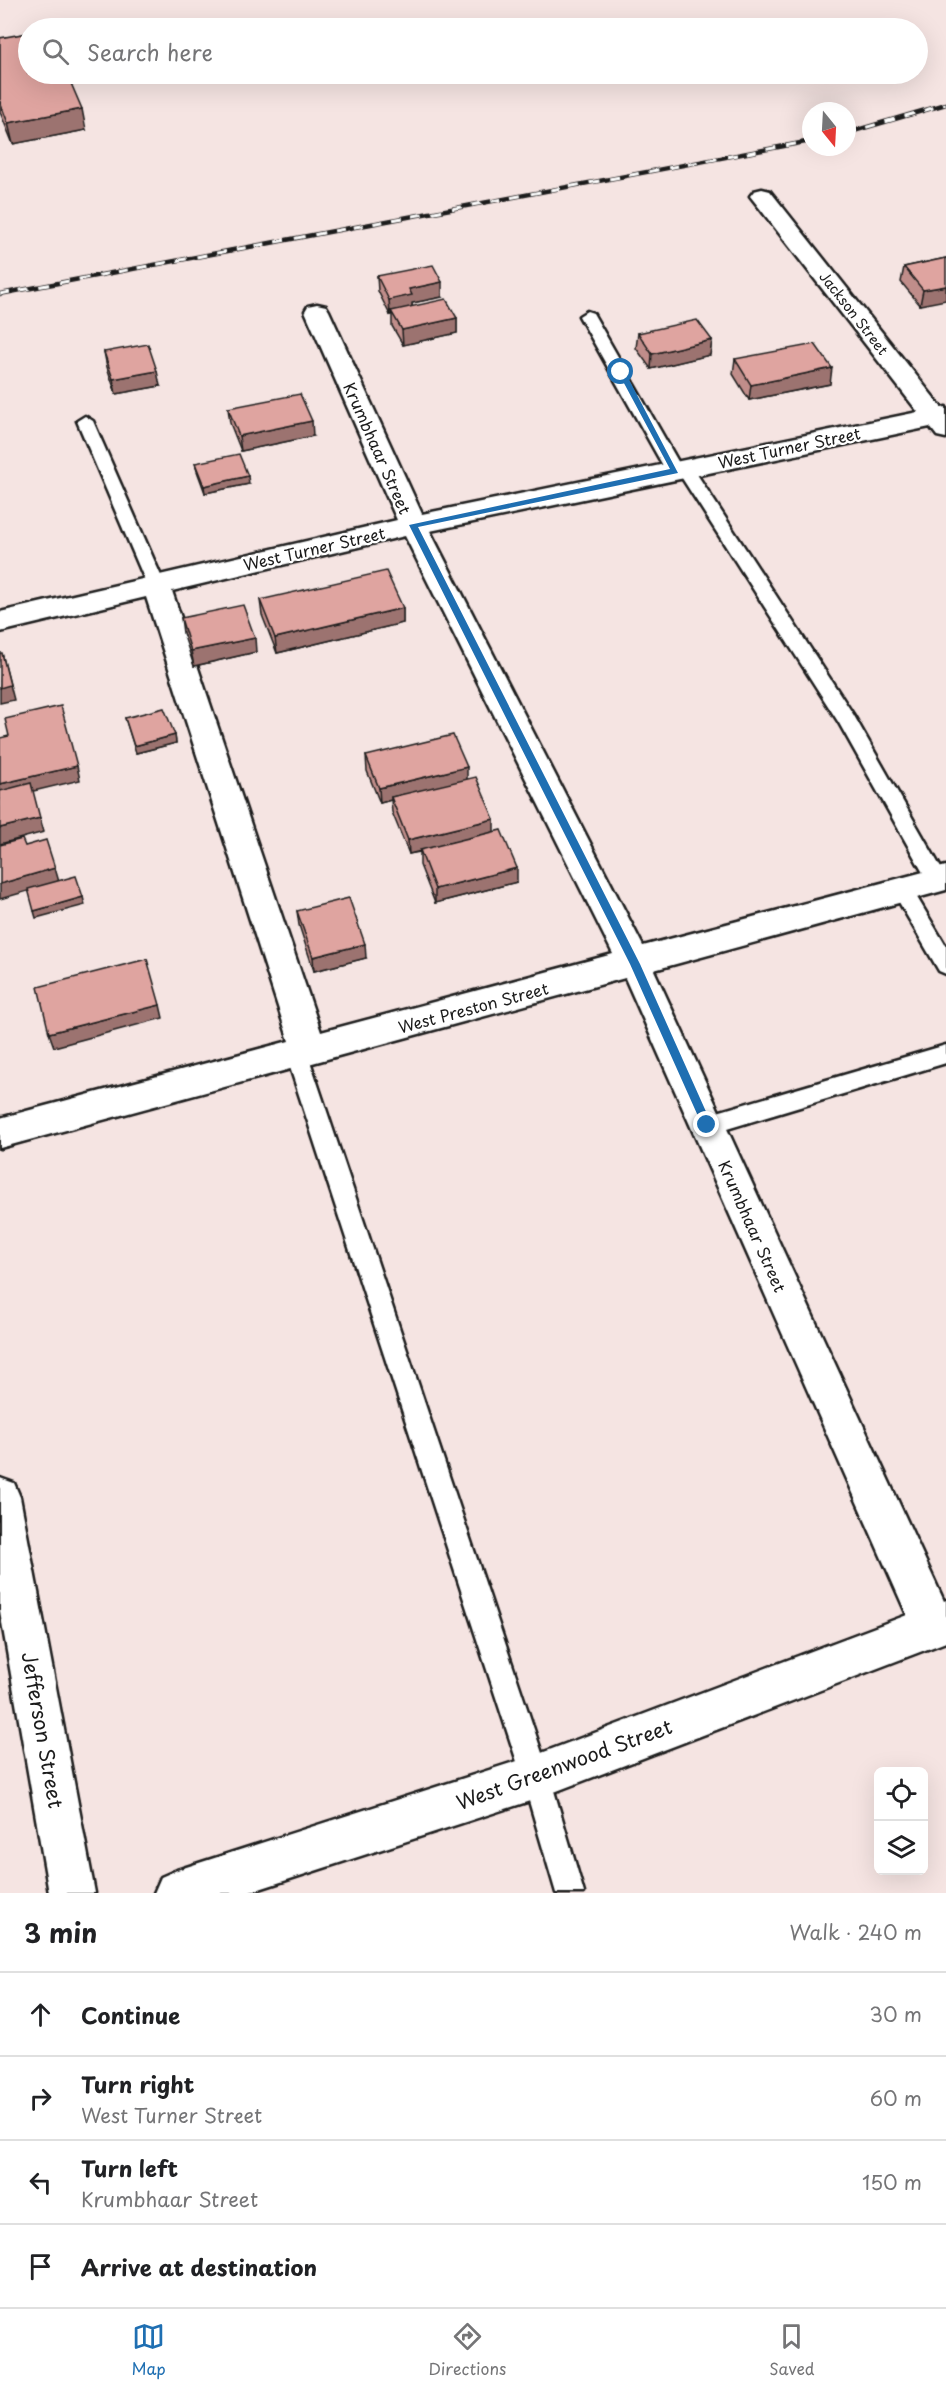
<!DOCTYPE html>
<html lang="en">
<head>
<meta charset="utf-8">
<style>
  :root { --surface:#fff; --page:#f6f6f6; --text:#202124; --muted:#757577; --line:#e0e0e0; --accent:#1f6fb2 }
  body { margin:0; font-family:"Playpen Sans",sans-serif; background:var(--page); color:var(--text) }
  .controls { position:absolute; right:18px; bottom:18px; display:grid; overflow:hidden; border-radius:9px; box-shadow:0 6px 24px #0002 }
  .controls button { width:54px; height:54px; display:grid; place-items:center; padding:0; border:0; border-bottom:2px solid var(--line); background:var(--surface); color:var(--text); font:30px sans-serif }
  .compass { position:absolute; left:802px; top:102px; width:54px; height:54px; border-radius:50%; background:var(--surface); box-shadow:0 6px 24px #0002; rotate:162deg }
  .stop { position:absolute; width:18px; height:18px; margin:-14px; border:4px solid #1f6fb2; border-radius:50%; background:#fff }
  .stop.end { background:#1f6fb2; border-color:#fff; box-shadow:0 2px 6px #0008 }
  .list { margin:0; padding:0; list-style:none }
  h2 { display:flex; justify-content:space-between; align-items:center; height:78px; margin:0; padding:0 24px; font-size:26px }
  h2 small { font-size:20px; font-weight:400; color:var(--muted) }
  .list li { display:grid; grid-template-columns:39px 1fr auto; gap:18px; align-items:center; box-sizing:border-box; height:84px; padding:0 24px; border-top:2px solid var(--line) }
  .list b { display:block; font-size:22px; white-space:nowrap }
  .list p { margin:0; font-size:20px; white-space:nowrap; color:var(--muted) }
  .list em { font-size:20px; font-style:normal; color:var(--muted) }
  .icon { flex:none; width:33px; height:33px; fill:none; stroke:currentColor; stroke-width:2; stroke-linecap:round; stroke-linejoin:round }
  .map { position:relative; flex:none; width:946px; height:1893px; overflow:hidden }
  .search { position:absolute; background:var(--surface); box-shadow:0 6px 24px #0002; left:18px; right:18px; top:18px; height:66px; display:flex; align-items:center; gap:15px; box-sizing:border-box; padding:0 21px; border-radius:33px; color:var(--muted); font-size:22px }
  .sheet { height:414px; background:var(--surface) }
  nav { display:flex; justify-content:space-around; align-items:center; box-sizing:border-box; height:84px; border-top:2px solid var(--line); background:var(--surface); font-size:16px; color:var(--muted) }
  nav a { display:grid; justify-items:center; gap:3px }
  nav .on { color:var(--accent) }
  .map>svg:first-child { display:block }
  .lines { fill:none; stroke-linecap:round; stroke-linejoin:round }
  .service-casing { stroke:#1c1c1c; stroke-width:5 }
  .minor-casing { stroke:#1c1c1c; stroke-width:5 }
  .service { fill:#fff; fill-rule:evenodd }
  .minor { fill:#fff; fill-rule:evenodd }
  .rail-casing { stroke:#1c1c1c; stroke-width:4.5 }
  .rail { stroke:#fff; stroke-width:3; stroke-dasharray:10; stroke-linecap:butt }
  .wall { fill:#c08d8a; stroke:#1c1c1c; stroke-width:1.5 }
  .shaded-wall { fill:#9c7370; stroke:#1c1c1c; stroke-width:1.5 }
  .building { fill:#dfa4a0; stroke:#1c1c1c; stroke-width:1.5 }
  .route { fill:#1f6fb2 }
  .labels { text-anchor:middle; dominant-baseline:central; stroke-width:4.5; stroke-linejoin:round; paint-order:stroke }
  .far-street-label { font-size:14px; fill:#1c1c1c; stroke:#fff }
  .street-label { font-size:16px; fill:#1c1c1c; stroke:#fff }
  .near-street-label { font-size:20px; fill:#1c1c1c; stroke:#fff }
</style>
</head>
<body>
<div class="map">
<svg width="946" height="1893" viewBox="0 0 946 1893">
  <rect width="100%" height="100%" fill="#f5e4e2"/>
  <filter id="ink" filterUnits="userSpaceOnUse"><feTurbulence type="fractalNoise" baseFrequency=".0167" numOctaves="2"/><feDisplacementMap in="SourceGraphic" scale="12" xChannelSelector="R" yChannelSelector="G"/><feConvolveMatrix kernelMatrix="1 2 1 2 8 2 1 2 1" color-interpolation-filters="sRGB"/></filter>
  <g filter="url(#ink)">
    <g class="lines">
      <defs>
        <g id="service">
          <path d="M587 311 593 313 680 465H691L853 714 945 875V887L938 889 931 887 839 723 680 475H669L666 471 579 316Z"/>
          <path d="M85 416 93 421 165 585 162 589H150L147 585 77 421Z"/>
          <path d="M902 882 909 884 946 946V974L939 971 892 890 895 884Z"/>
          <path d="M946 1045V1063L707 1135 699 1132 696 1125 699 1118 707 1115Z"/>
          <path d="M297 1046 305 1049 308 1055 550 1777 584 1893H556L522 1777 286 1055 289 1049Z"/>
        </g>
        <g id="minor">
          <path d="M762 189 770 191 942 408 946 407V438L937 436 930 427 430 531 643 946 946 866V890L654 970 944 1601 946 1600V1642L536 1799 247 1893H154L161 1877 177 1870 536 1755 907 1615 625 978 0 1148V1118L289 1041 146 597 0 632V612L397 520 305 311 308 306 317 304 326 306 329 311 422 514 918 412 754 201 750 196 754 191ZM405 536 613 954 321 1032 172 591Z"/>
          <path d="M0 1478 14 1483 20 1497 95 1893H49L0 1611Z"/>
        </g>
      </defs>
      <!-- service casing -->
      <use href="#service" class="service-casing"/>
      <!-- minor casing -->
      <use href="#minor" class="minor-casing"/>
      <!-- service -->
      <use href="#service" class="service"/>
      <!-- minor -->
      <use href="#minor" class="minor"/>
      <defs>
        <g id="rail">
          <path d="M847 133 946 104"/>
          <path d="M0 294 811 141"/>
        </g>
      </defs>
      <!-- rail casing -->
      <use href="#rail" class="rail-casing"/>
      <!-- rail -->
      <use href="#rail" class="rail"/>
    </g>
    <!-- wall -->
    <g class="wall">
      <path d="M0 38 86 130 13 144 0 112Z"/>
      <path d="M946 258 920 305 901 282 904 267Z"/>
      <path d="M377 276 442 297 412 303V307L457 318V333L403 345 392 326V314L390 315 378 291Z"/>
      <path d="M638 333 712 340 710 355 651 369 636 348Z"/>
      <path d="M104 352 160 386 116 394 107 367Z"/>
      <path d="M735 359 830 384 749 400 733 374Z"/>
      <path d="M228 408 313 436 241 451 230 423Z"/>
      <path d="M195 463 249 484 205 493 197 471Z"/>
      <path d="M260 600 403 608V623L277 653 262 615Z"/>
      <path d="M181 618 256 652 194 666 183 633Z"/>
      <path d="M125 718 175 735 176 743 136 753Z"/>
      <path d="M366 756 467 779 494 832 517 882 435 903 420 865V852L409 854 392 812 391 800 380 803 367 771Z"/>
      <path d="M297 911 366 958 314 971 299 925Z"/>
    </g>
    <!-- shaded-wall -->
    <g class="shaded-wall">
      <path d="M82 109 86 130 13 144 8 123Z"/>
      <path d="M442 282V297L412 303V310L391 311 392 314 390 315 389 300 409 289Z"/>
      <path d="M946 286V300L920 305 923 290Z"/>
      <path d="M457 318V333L403 345 402 330Z"/>
      <path d="M712 340 710 355 651 369 652 354Z"/>
      <path d="M832 368 830 384 749 400 751 385Z"/>
      <path d="M157 371 160 386 116 394 113 379Z"/>
      <path d="M312 421 313 436 241 451 239 436Z"/>
      <path d="M248 476 249 484 205 493 204 486Z"/>
      <path d="M403 608V623L277 653 275 638Z"/>
      <path d="M255 638 256 652 194 666 191 651Z"/>
      <path d="M2 653 14 700 0 703V688Z"/>
      <path d="M175 735 176 743 136 753 134 746Z"/>
      <path d="M77 766 80 780 0 799V784Z"/>
      <path d="M467 767V782L391 797V800L380 803 379 788Z"/>
      <path d="M40 818 44 832 0 844V828Z"/>
      <path d="M494 819V833L409 854 408 840Z"/>
      <path d="M55 868 59 882 0 899V884Z"/>
      <path d="M517 868V882L435 903V889Z"/>
      <path d="M83 897 85 905 36 918 34 911Z"/>
      <path d="M365 944 366 958 314 971 313 957Z"/>
      <path d="M160 1005 163 1018 54 1047 49 1033Z"/>
    </g>
    <!-- building -->
    <g class="building">
      <path d="M28 33V74H67L82 109 8 123 0 102V38Z"/>
      <path d="M946 258V286L923 290 904 267Z"/>
      <path d="M433 265 442 282 409 289 412 295 389 300 377 276Z"/>
      <path d="M446 299 457 318 402 330 391 311Z"/>
      <path d="M697 320 712 340 652 354 638 333Z"/>
      <path d="M148 344 157 371 113 379 104 352Z"/>
      <path d="M815 344 832 368 751 385 735 359Z"/>
      <path d="M300 394 312 421 239 436 228 408Z"/>
      <path d="M239 454 248 476 204 486 195 463Z"/>
      <path d="M386 571 403 608 275 638 260 600Z"/>
      <path d="M243 605 255 638 191 651 181 618Z"/>
      <path d="M0 653H2L10 685 0 688Z"/>
      <path d="M61 706 77 766 0 784V738L9 736 5 719Z"/>
      <path d="M164 708 175 735 134 746 125 718Z"/>
      <path d="M453 735 467 767 379 788 366 756Z"/>
      <path d="M476 777 494 819 408 840 391 797Z"/>
      <path d="M31 783 40 818 0 828V791Z"/>
      <path d="M501 830 517 868 435 889 420 850Z"/>
      <path d="M22 839 25 846 46 840 55 868 0 884V845Z"/>
      <path d="M76 876 83 897 34 911 28 889Z"/>
      <path d="M349 898 365 944 313 957 297 911Z"/>
      <path d="M147 959 160 1005 49 1033 38 987Z"/>
    </g>
  </g>
  <!-- route -->
  <path class="route" d="M621 370 625 372 678 473 418 527 640 964 712 1125 707 1129 702 1125 630 964 409 525 670 469 618 372Z"/>
  <g class="labels">
    <!-- far-street labels -->
    <g class="far-street-label">
      <text transform="translate(854 313) rotate(52)">Jackson Street</text>
    </g>
    <!-- street labels -->
    <g class="street-label">
      <text transform="translate(789 447) rotate(-12)">West Turner Street</text>
      <text transform="translate(378 448) rotate(66)">Krumbhaar Street</text>
      <text transform="translate(314 548) rotate(-13)">West Turner Street</text>
      <text transform="translate(473 1007) rotate(-15)">West Preston Street</text>
      <text transform="translate(753 1226) rotate(66)">Krumbhaar Street</text>
    </g>
    <!-- near-street labels -->
    <g class="near-street-label">
      <text transform="translate(43 1730) rotate(80)">Jefferson Street</text>
      <text transform="translate(564 1764) rotate(-20)">West Greenwood Street</text>
    </g>
  </g>
</svg>
<div class="controls">
<button><svg class="icon" aria-label="locate" viewBox="0 0 24 24"><circle cx="12" cy="12" r="6"/><path d="M12 2v4M12 18v4M2 12h4M18 12h4"/></svg></button>
<button><svg class="icon" aria-label="layers" viewBox="0 0 24 24"><path d="M12 4l9 5-9 5-9-5zM3 14l9 5 9-5"/></svg></button>
</div>
<svg class="compass" viewBox="-18 -18 36 36"><path d="M0-13l5 13h-10z" fill="#e53935"/><path d="M0 13l5-13h-10z" fill="#757577"/></svg>
<div class="stop" style="left:621px;top:372px"></div>
<div class="stop end" style="left:707px;top:1125px"></div>
<div class="search"><svg class="icon" aria-label="search" viewBox="0 0 24 24"><circle cx="10" cy="10" r="6"/><path d="M15 15l6 6"/></svg>Search here</div>
</div>
<section class="sheet">
<h2>3 min<small>Walk · 240 m</small></h2>
<ul class="list">
<li><svg class="icon" aria-label="ahead" viewBox="0 0 24 24"><path d="M12 20V5M6 11l6-6 6 6"/></svg><div><b>Continue</b></div><em>30 m</em></li>
<li><svg class="icon" aria-label="right" viewBox="0 0 24 24"><path d="M7 20v-9h11M14 6l5 5-5 5"/></svg><div><b>Turn right</b><p>West Turner Street</p></div><em>60 m</em></li>
<li><svg class="icon" aria-label="left" viewBox="0 0 24 24"><path d="M17 20v-9H6M10 6l-5 5 5 5"/></svg><div><b>Turn left</b><p>Krumbhaar Street</p></div><em>150 m</em></li>
<li><svg class="icon" aria-label="arrive" viewBox="0 0 24 24"><path d="M6 21V4h12l-3 4 3 4H6"/></svg><div><b>Arrive at destination</b></div></li>
</ul>
</section>
<nav>
<a class="on"><svg class="icon" aria-label="map" viewBox="0 0 24 24"><path d="M3 6l6-2 6 2 6-2v14l-6 2-6-2-6 2zM9 4v14M15 6v14"/></svg>Map</a>
<a><svg class="icon" aria-label="directions" viewBox="0 0 24 24"><path d="M12 3l9 9-9 9-9-9zM9 14v-3h6M13 9l2 2-2 2"/></svg>Directions</a>
<a><svg class="icon" aria-label="saved" viewBox="0 0 24 24"><path d="M7 4h10v16l-5-4-5 4z"/></svg>Saved</a>
</nav>
</body>
</html>
